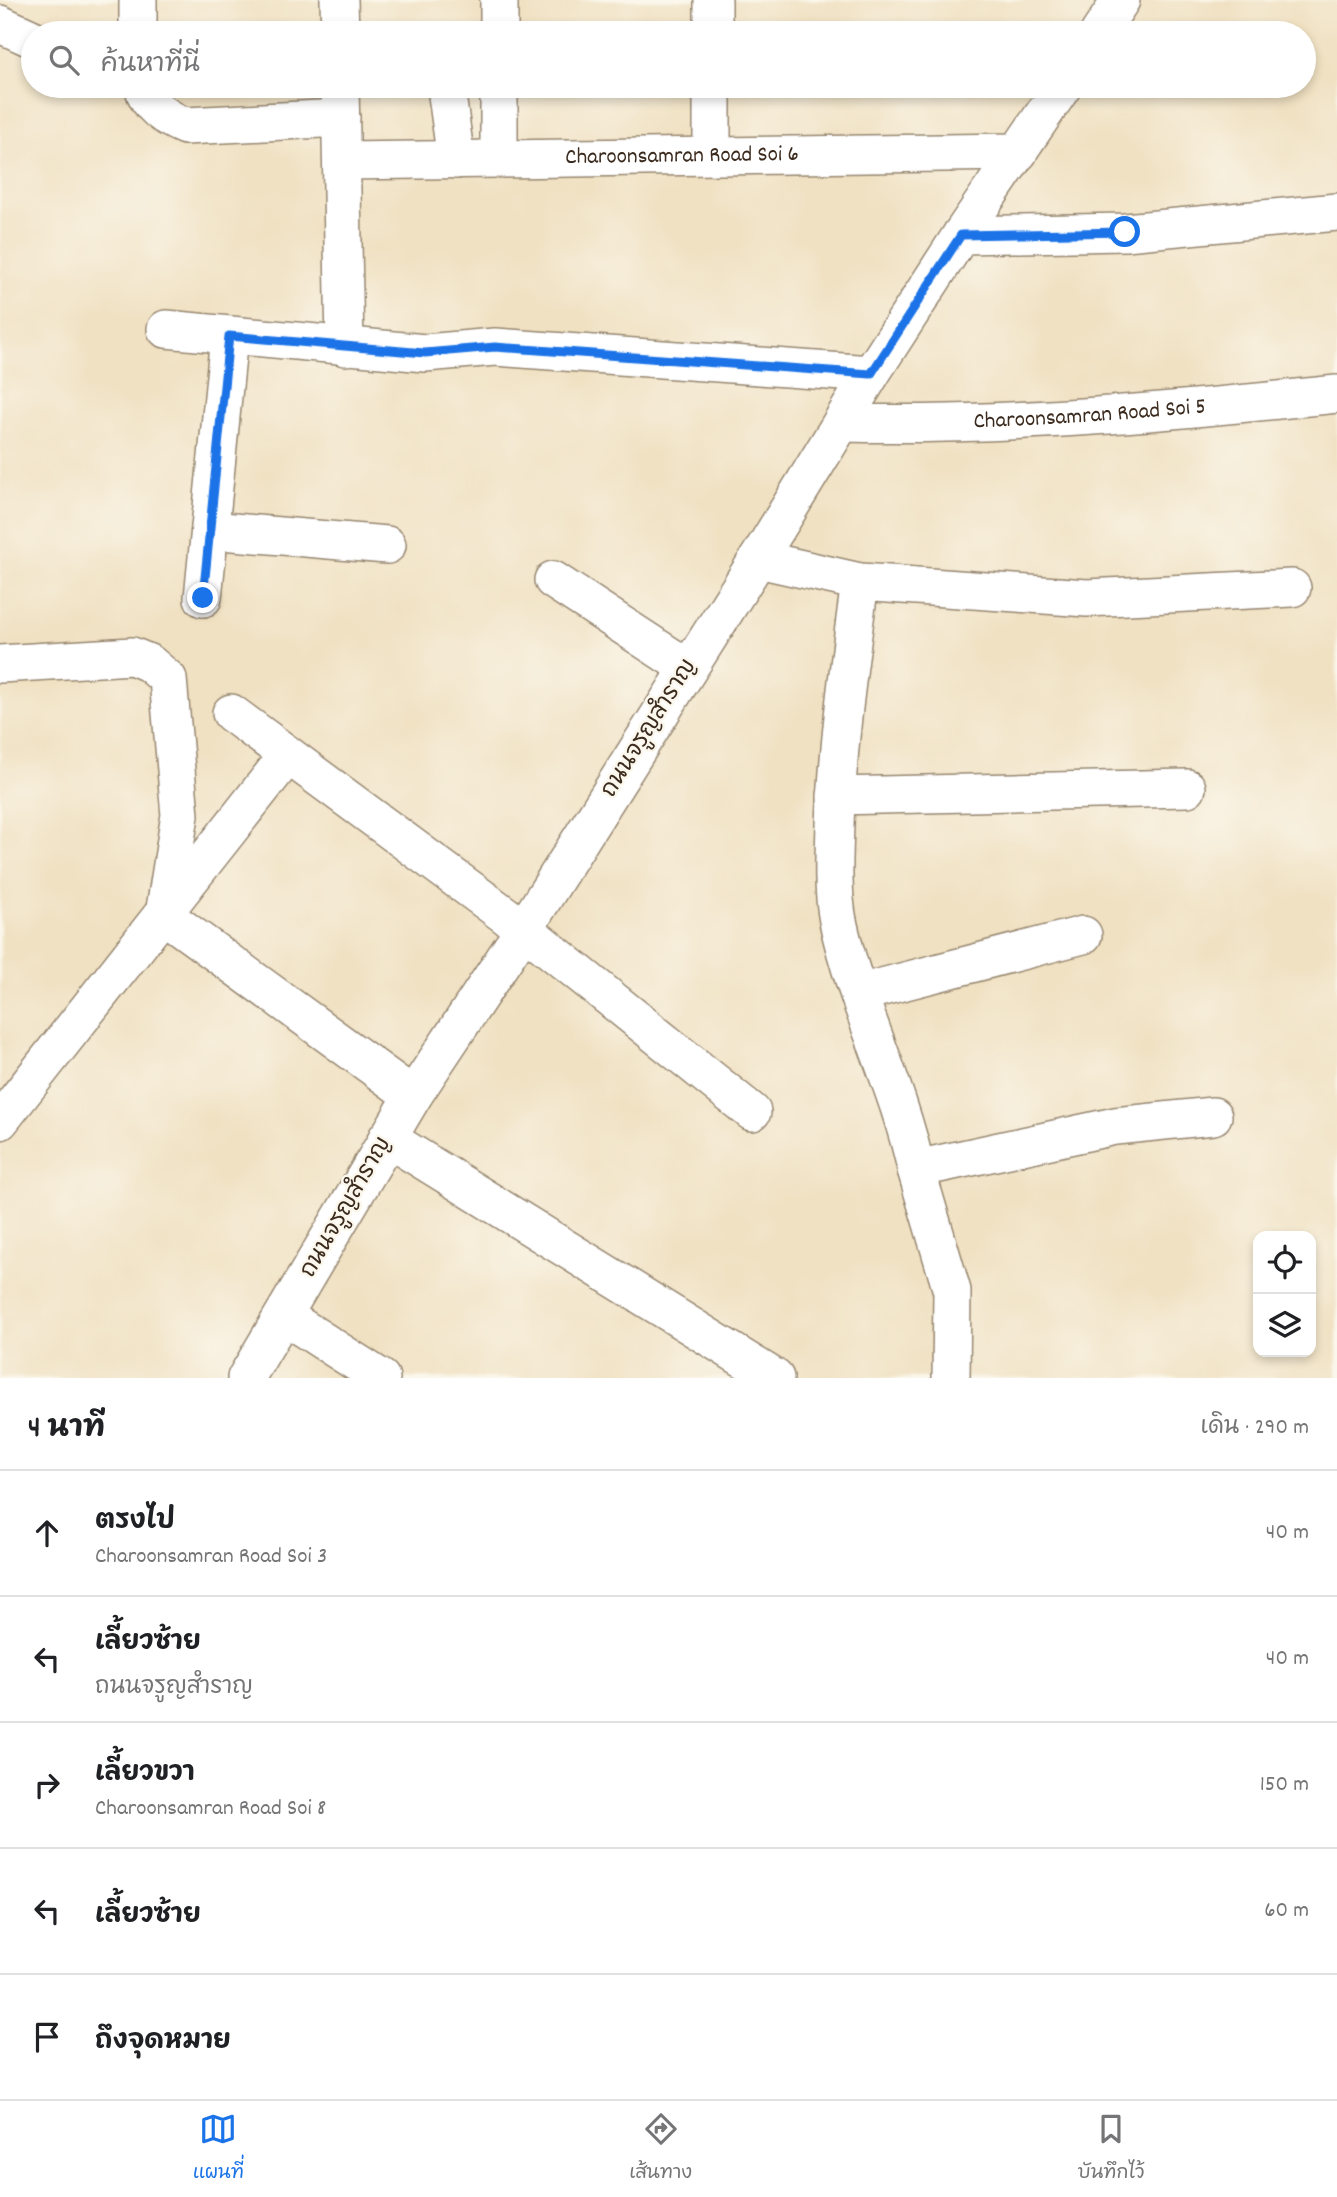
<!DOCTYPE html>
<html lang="th">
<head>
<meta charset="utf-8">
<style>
  :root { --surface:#fff; --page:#f6f6f6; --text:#202124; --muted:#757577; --line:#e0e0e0; --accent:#1a73e8 }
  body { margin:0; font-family:Dekko,"Playpen Sans Thai",sans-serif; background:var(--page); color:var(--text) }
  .controls { position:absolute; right:21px; bottom:21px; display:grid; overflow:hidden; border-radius:14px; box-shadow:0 4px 10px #0003 }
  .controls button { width:63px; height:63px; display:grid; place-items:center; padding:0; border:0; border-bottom:2px solid var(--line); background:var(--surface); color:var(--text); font:35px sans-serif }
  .stop { position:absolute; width:21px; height:21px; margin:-16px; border:5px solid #1a73e8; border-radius:50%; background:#fff }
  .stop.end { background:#1a73e8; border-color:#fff; box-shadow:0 2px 7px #0008 }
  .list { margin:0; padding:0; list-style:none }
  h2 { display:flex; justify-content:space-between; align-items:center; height:91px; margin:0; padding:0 28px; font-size:30px }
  h2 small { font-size:23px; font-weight:400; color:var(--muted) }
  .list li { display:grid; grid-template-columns:46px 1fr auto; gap:21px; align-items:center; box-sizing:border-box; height:126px; padding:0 28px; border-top:2px solid var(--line) }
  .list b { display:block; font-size:26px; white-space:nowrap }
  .list p { margin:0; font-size:23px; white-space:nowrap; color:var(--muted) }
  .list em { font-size:23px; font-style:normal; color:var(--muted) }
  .icon { flex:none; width:38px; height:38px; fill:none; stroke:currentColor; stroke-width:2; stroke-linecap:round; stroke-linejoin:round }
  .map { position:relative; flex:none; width:1337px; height:1378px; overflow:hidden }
  .search { position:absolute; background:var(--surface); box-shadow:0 4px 10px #0003; left:21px; right:21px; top:21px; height:77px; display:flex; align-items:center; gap:18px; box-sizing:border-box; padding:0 24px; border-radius:38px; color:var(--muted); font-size:26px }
  .sheet { height:721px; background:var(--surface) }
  nav { display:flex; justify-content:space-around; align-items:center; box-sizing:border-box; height:98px; border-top:2px solid var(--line); background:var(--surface); font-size:19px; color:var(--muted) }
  nav a { display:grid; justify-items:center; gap:4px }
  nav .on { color:var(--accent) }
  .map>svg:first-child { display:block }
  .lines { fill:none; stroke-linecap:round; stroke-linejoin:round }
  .minor-casing { stroke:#968670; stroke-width:40 }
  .minor { stroke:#fff; stroke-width:37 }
  .route { stroke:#1a73e8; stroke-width:9 }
  .labels { text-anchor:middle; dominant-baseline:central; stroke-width:5; stroke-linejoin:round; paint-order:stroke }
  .street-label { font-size:23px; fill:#3b2a1e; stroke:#fbf7ec }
</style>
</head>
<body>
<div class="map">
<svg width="1337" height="1378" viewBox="0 0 1337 1378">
  <rect width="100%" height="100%" fill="#fbf7ec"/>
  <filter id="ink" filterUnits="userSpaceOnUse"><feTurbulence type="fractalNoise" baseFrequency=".0143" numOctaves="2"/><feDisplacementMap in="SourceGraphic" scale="14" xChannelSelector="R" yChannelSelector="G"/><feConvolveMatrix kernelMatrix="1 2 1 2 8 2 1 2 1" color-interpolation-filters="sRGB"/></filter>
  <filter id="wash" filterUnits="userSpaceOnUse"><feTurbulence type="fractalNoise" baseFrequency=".00686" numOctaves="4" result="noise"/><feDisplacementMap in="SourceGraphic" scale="28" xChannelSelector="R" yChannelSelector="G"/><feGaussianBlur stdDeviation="1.57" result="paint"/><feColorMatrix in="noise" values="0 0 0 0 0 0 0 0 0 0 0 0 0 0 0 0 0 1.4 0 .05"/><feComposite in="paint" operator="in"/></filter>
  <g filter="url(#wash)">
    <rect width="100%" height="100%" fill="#f0e1c2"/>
  </g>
  <g filter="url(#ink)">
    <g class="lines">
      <defs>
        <g id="minor">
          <path d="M339 0 340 33"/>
          <path d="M0 24 33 39"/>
          <path d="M138 33V0"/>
          <path d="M499 33V0"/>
          <path d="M713 33V0"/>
          <path d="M1099 33 1121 0"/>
          <path d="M143 86C148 107 166 118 185 126L341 118"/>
          <path d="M340 86 345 347"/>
          <path d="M446 88 456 160"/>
          <path d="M712 156V86"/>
          <path d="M499 159V86"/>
          <path id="s1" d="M342 161 1019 152"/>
          <path d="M961 235 1125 232 1337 212"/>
          <path d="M166 329 425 353 495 347 871 374"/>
          <path id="s2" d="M842 423C1008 427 1173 411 1337 394"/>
          <path d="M210 530 387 545"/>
          <path d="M758 559 860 582 1087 598 1292 588"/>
          <path d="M553 580 688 668"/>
          <path d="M860 582C849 663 838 743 835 825 834 857 832 889 838 921 856 1006 898 1084 916 1169L1115 1126 1213 1116"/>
          <path d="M203 598 229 336"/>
          <path d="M0 664 132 656 149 663 168 679 180 815 164 915 413 1096"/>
          <path d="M231 713 524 929 752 1112"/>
          <path d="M836 796 1187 788"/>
          <path d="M859 993 1083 935"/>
          <path d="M0 1121 288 755"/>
          <path d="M387 1138 775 1378"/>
          <path d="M916 1169 952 1291 951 1378"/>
          <path d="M284 1316 381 1378"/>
          <path d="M246 1378 413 1096 524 929 758 559 871 374 961 235 1063 86"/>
        </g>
      </defs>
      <!-- minor casing -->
      <use href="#minor" class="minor-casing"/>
      <!-- minor -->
      <use href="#minor" class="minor"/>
    </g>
  </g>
  <g class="lines" filter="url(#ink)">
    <!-- route -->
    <path class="route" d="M203 598 229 336 425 353 495 347 871 374 961 235 1125 232"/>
  </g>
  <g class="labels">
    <!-- street labels -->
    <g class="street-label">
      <text stroke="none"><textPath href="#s1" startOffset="340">Charoonsamran Road Soi 6</textPath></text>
      <text stroke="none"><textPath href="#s2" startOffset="248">Charoonsamran Road Soi 5</textPath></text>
      <text transform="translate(650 729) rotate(-58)">ถนนจรูญสำราญ</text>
      <text transform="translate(347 1208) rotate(-60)">ถนนจรูญสำราญ</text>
    </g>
  </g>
</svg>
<div class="controls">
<button><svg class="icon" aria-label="locate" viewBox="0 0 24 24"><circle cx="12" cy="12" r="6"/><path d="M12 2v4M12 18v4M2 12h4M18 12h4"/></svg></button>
<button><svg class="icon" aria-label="layers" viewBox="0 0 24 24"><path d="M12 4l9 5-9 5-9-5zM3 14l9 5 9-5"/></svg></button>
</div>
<div class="stop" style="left:1125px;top:232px"></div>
<div class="stop end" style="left:203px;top:598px"></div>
<div class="search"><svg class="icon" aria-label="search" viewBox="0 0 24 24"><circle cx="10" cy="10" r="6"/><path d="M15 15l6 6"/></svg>ค้นหาที่นี่</div>
</div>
<section class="sheet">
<h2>4 นาที<small>เดิน · 290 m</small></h2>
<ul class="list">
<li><svg class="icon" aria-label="ahead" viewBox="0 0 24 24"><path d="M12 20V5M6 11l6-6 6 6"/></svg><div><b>ตรงไป</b><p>Charoonsamran Road Soi 3</p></div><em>40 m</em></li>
<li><svg class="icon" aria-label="left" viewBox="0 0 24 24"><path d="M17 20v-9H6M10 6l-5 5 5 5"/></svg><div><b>เลี้ยวซ้าย</b><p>ถนนจรูญสำราญ</p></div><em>40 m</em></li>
<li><svg class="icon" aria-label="right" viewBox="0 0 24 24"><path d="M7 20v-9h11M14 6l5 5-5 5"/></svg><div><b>เลี้ยวขวา</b><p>Charoonsamran Road Soi 8</p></div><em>150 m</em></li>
<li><svg class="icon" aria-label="left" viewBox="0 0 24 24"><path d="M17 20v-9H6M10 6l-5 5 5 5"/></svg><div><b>เลี้ยวซ้าย</b></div><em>60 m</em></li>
<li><svg class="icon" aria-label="arrive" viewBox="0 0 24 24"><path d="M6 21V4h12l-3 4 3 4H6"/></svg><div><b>ถึงจุดหมาย</b></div></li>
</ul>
</section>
<nav>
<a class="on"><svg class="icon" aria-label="map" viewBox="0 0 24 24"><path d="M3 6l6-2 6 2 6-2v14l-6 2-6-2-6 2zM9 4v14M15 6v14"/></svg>แผนที่</a>
<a><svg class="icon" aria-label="directions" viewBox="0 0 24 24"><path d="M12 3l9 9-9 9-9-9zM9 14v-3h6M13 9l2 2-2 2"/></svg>เส้นทาง</a>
<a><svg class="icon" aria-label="saved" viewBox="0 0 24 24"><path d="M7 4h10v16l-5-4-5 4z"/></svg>บันทึกไว้</a>
</nav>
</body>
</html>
